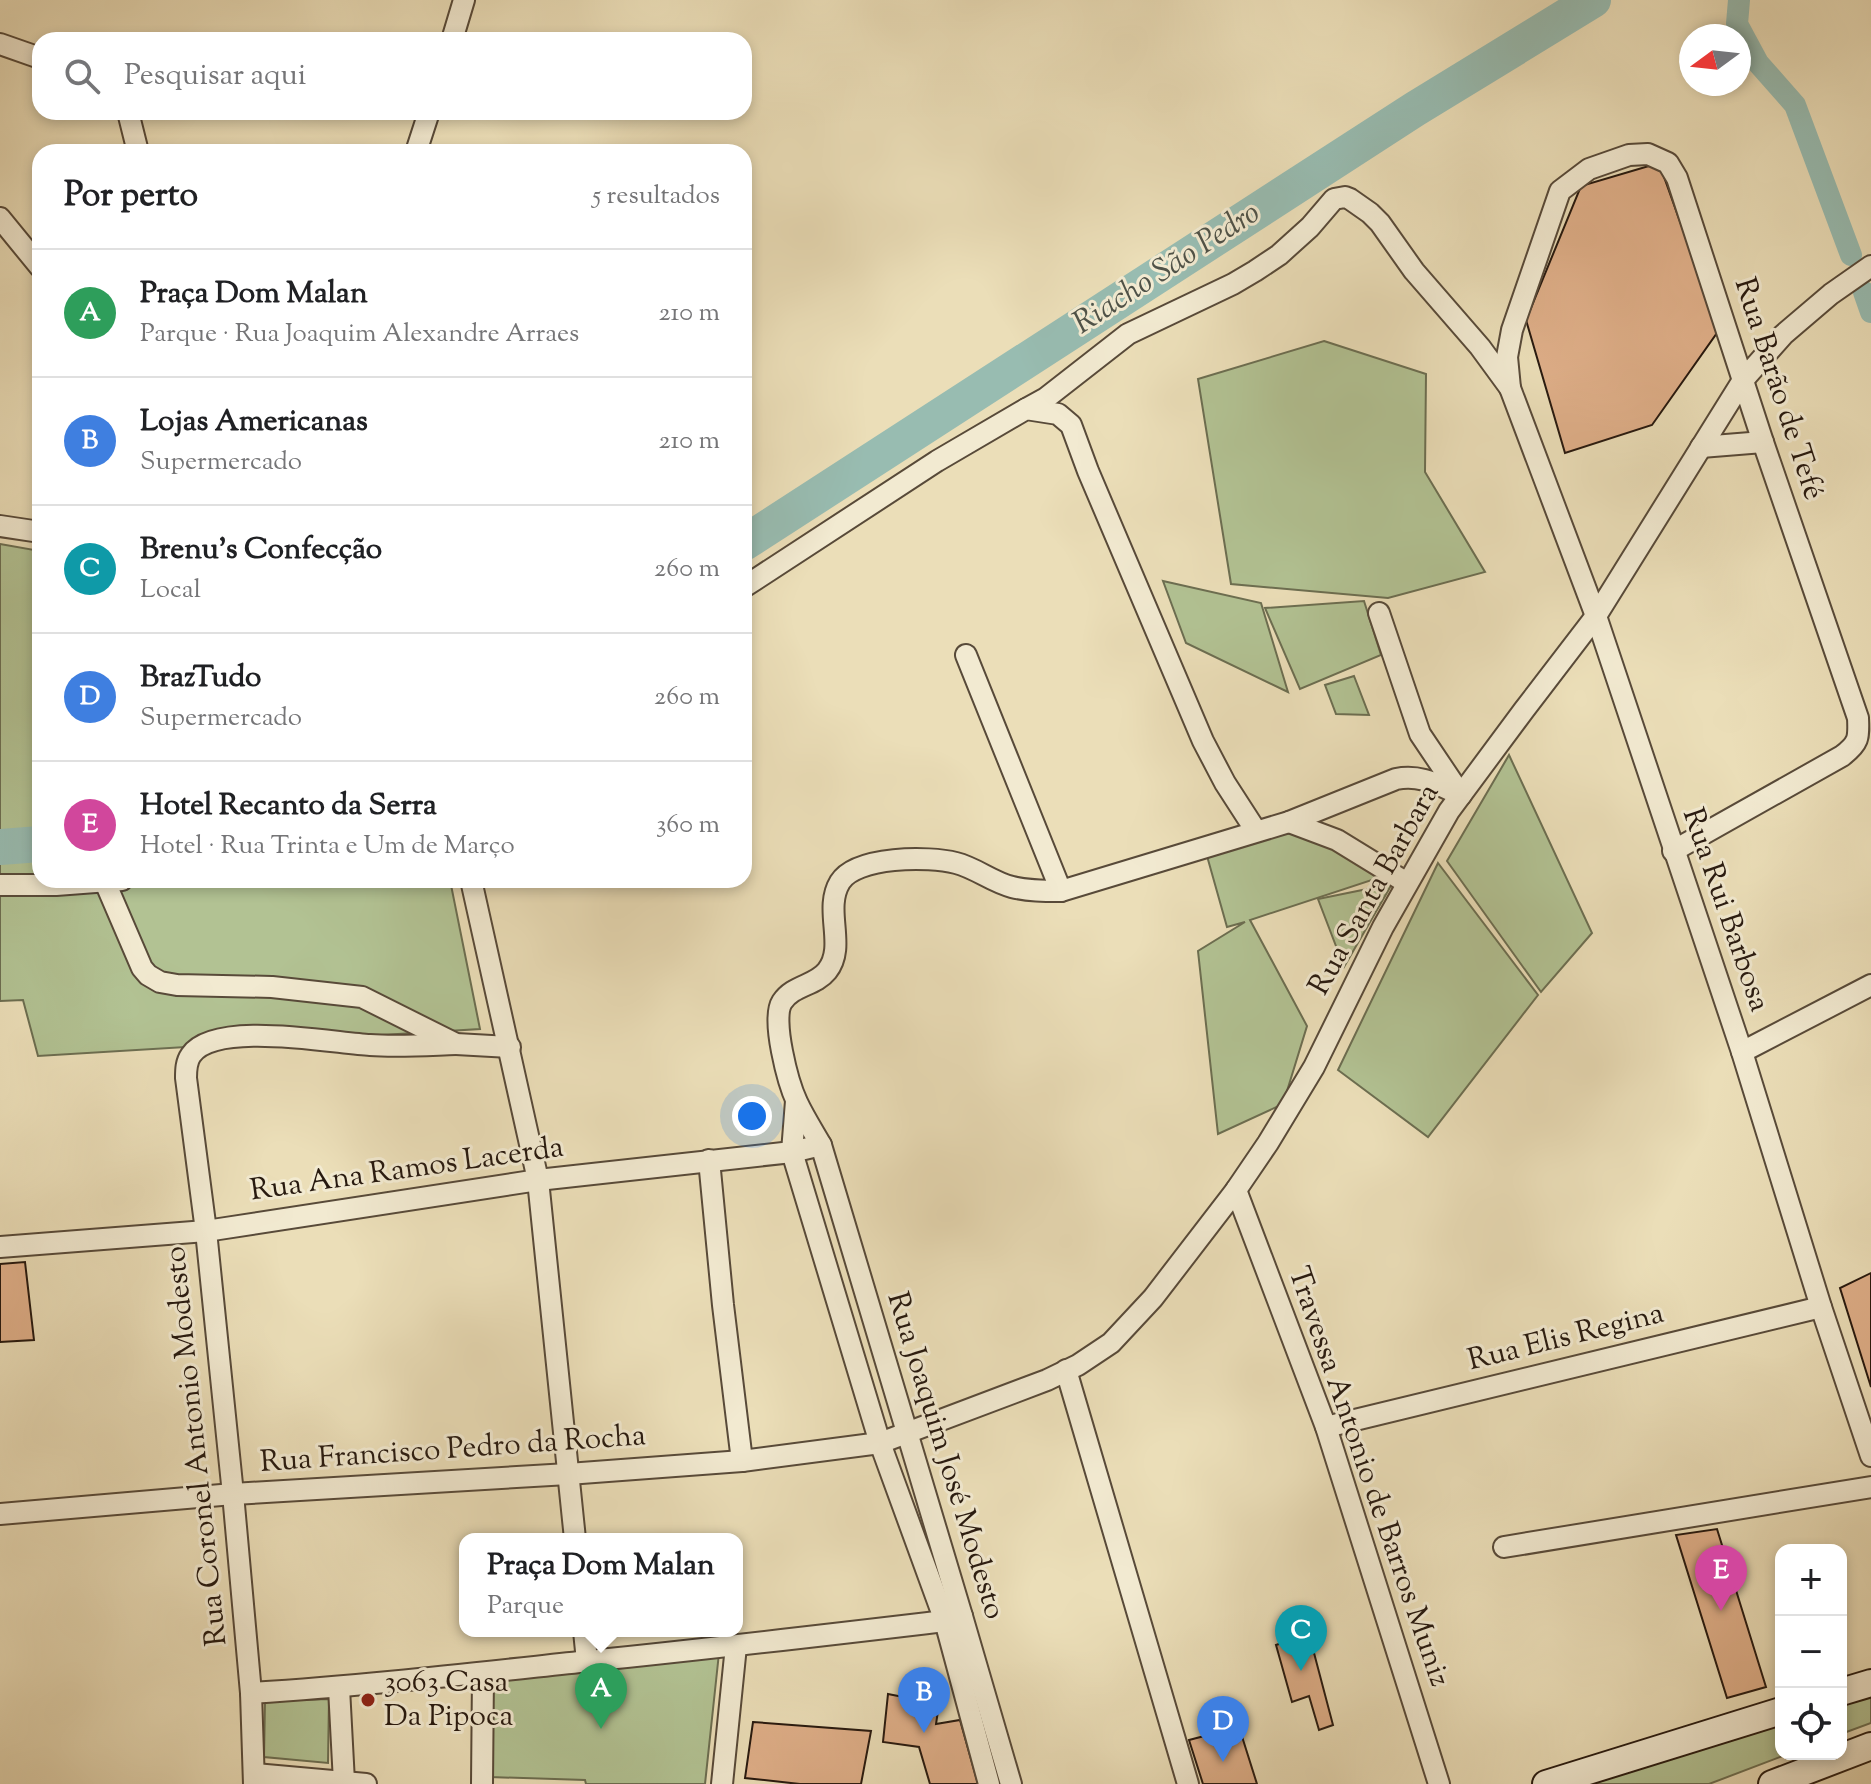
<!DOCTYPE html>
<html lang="pt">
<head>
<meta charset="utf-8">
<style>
  :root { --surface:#fff; --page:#f6f6f6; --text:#202124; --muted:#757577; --line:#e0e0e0; --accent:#8f2418 }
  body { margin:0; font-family:"Sorts Mill Goudy",serif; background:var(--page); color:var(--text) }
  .controls { position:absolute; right:24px; bottom:24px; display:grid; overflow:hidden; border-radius:16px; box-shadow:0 4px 12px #0003 }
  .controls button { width:72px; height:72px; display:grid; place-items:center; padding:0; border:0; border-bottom:2px solid var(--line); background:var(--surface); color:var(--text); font:40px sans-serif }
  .compass { position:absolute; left:1679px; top:24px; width:72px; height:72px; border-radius:50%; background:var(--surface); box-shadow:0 4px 12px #0003; rotate:255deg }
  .you { position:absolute; left:752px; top:1116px; width:28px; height:28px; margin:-20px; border:6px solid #fff; border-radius:50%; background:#1a73e8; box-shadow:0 0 0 12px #1a73e833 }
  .badge { display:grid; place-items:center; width:52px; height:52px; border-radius:50%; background:var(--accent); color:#fff; font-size:26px; font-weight:700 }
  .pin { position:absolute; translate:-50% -66px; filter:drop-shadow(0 2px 4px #0008) }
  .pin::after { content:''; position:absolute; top:42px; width:28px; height:24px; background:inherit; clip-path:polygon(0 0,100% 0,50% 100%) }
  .popup { position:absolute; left:459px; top:1533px; width:284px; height:104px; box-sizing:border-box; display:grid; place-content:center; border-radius:16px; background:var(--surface); filter:drop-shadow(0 2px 6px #0005); font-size:26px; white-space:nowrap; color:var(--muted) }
  .popup b { font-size:30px; color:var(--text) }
  .popup::after { content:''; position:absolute; left:50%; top:100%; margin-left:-16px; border:16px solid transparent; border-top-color:var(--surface) }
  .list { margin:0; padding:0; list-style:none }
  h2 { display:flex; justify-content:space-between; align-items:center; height:104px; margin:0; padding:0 32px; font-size:34px }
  h2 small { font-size:26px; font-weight:400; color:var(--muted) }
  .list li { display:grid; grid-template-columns:52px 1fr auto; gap:24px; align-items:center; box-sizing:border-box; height:128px; padding:0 32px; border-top:2px solid var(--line) }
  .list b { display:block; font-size:30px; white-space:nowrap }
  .list p { margin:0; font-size:26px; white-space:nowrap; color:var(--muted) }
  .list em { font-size:26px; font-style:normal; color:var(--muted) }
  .icon { flex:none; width:44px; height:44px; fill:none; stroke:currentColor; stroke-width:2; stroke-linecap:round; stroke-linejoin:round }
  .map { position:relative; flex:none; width:1871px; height:1784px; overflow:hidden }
  .search { position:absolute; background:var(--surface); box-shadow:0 4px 12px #0003; left:32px; top:32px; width:720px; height:88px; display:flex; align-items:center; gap:20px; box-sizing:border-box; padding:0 28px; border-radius:24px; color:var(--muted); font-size:30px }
  .panel { position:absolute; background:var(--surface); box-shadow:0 4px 12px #0003; left:32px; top:144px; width:720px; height:744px; border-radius:24px }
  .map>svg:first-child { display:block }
  .green { fill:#b2c293; stroke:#6c6e51; stroke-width:2 }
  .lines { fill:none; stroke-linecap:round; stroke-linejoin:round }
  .canal { stroke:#98bcb1; stroke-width:22 }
  .river { stroke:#98bcb1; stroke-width:36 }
  .building { fill:#dfaf89; stroke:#27190f; stroke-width:2 }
  .street-casing { stroke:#584a39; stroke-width:24 }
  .secondary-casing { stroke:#27190f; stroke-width:30 }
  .street { stroke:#f2ead1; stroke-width:20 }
  .secondary { stroke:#f2ead1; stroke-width:26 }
  .poi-dot { fill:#8f2418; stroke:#f2ead1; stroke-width:3 }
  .labels { text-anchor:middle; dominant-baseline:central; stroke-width:6; stroke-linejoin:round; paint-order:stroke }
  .street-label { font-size:30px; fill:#27190f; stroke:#f2ead1 }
  .poi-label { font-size:30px; fill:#27190f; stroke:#f2ead1; text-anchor:start }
  .water-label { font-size:32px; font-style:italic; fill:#4f5248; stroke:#f2ead1 }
</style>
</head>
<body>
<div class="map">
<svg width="1871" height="1784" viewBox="0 0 1871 1784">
  <rect width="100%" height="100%" fill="#ebdeb8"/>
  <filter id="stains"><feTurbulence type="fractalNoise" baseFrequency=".0025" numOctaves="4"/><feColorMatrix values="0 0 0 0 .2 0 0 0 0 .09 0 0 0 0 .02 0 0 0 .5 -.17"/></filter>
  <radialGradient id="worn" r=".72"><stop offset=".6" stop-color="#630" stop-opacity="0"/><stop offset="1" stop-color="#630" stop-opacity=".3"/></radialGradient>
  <!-- green -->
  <g class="green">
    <path d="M1324 341 1426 374 1425 472 1485 572 1388 598 1231 584 1198 379Z"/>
    <path d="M0 544 40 551V880H450L480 1029 38 1056 23 1000 0 1001Z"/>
    <path d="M1163 581 1261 603 1288 692 1186 643Z"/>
    <path d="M1364 601 1381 655 1300 689 1265 608Z"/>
    <path d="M1354 676 1369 715 1336 714 1325 685Z"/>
    <path d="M1509 755 1592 933 1541 992 1447 861Z"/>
    <path d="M1289 831 1327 843 1378 878 1250 920 1307 1026 1283 1104 1218 1134 1198 951 1245 922 1227 927 1207 856Z"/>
    <path d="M1438 863 1538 995 1428 1137 1338 1070Z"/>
    <path d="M1392 884 1344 967 1318 899Z"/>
    <path d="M719 1653 705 1784H586L585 1780 490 1777 493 1680Z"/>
    <path d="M1871 1691V1723L1841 1734V1700Z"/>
    <path d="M329 1699 328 1763 264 1757 265 1701Z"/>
    <path d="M1781 1719V1754H1788L1709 1784H1574Z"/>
  </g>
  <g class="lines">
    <!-- canal -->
    <g class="canal">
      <path d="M1739 0 1737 24 1758 63 1795 105 1851 255"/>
      <path d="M1864 292 1871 312"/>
    </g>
    <!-- river -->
    <g class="river">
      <path d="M744 543 1415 109 1593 0"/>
      <path d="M0 847 40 844"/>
    </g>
  </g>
  <!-- building -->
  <g class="building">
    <path d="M1659 163 1719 330 1652 425 1565 453 1526 320 1581 186Z"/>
    <path d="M25 1262 34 1340 0 1342V1264Z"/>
    <path d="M1871 1273V1387L1840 1288Z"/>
    <path d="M1717 1529 1766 1687 1727 1698 1676 1535Z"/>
    <path d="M1309 1634 1333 1725 1319 1730 1309 1696 1292 1702 1276 1645Z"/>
    <path d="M888 1694 939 1704 936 1724 960 1720 978 1784H930L919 1747 883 1742Z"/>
    <path d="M753 1722 871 1731 861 1784H800L745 1778Z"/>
    <path d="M1239 1727 1257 1784H1203L1189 1740Z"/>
  </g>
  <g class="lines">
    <defs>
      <g id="street">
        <path d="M452 40 464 0"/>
        <path d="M0 44 40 58"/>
        <path d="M128 112 138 152"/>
        <path d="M416 152 429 112"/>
        <path d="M0 218 40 267"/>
        <path d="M1510 388 1507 357 1512 330 1560 191 1589 169 1629 155 1648 154 1668 163 1677 178 1763 442 1858 718C1859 738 1859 743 1842 756L1673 851"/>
        <path d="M1026 409 1046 398 1128 334 1233 284 1255 271 1279 255 1310 227 1334 199 1345 197 1350 199 1370 213 1380 223 1414 271 1480 347 1510 388 1596 616 1742 1052 1821 1307 1871 1456"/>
        <path d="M1701 447 1763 442"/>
        <path d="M0 526 40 532"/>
        <path d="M744 587 937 461 1026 409 1058 414 1071 425 1088 471 1203 741 1225 783 1256 831"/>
        <path d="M966 655 1061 891"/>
        <path d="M1289 822 1337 840 1407 883"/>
        <path d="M471 880 538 1180 575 1539"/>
        <path d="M105 882 142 968 148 975 160 982 177 985 272 987 362 997 456 1044 510 1047"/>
        <path d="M0 885H56L122 880"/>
        <path d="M1742 1052 1871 985"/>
        <path d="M796 1101 792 1152 880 1443 945 1621 989 1784"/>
        <path d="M709 1160 723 1305 742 1461"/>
        <path d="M1236 1190 1326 1427 1439 1784"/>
        <path d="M0 1247 206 1231 538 1180 792 1152 821 1145"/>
        <path d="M1066 1370 1188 1784"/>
        <path d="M1326 1427 1821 1307"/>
        <path d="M0 1514 233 1494 568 1474 742 1461 880 1443 1047 1380 1078 1365 1111 1343 1153 1298 1236 1190 1268 1143 1314 1067 1383 927 1449 811 1524 710 1596 616 1743 380 1783 335 1831 294 1871 266"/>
        <path d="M1504 1547 1871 1487"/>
        <path d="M584 1631 587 1661"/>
        <path d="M339 1688 344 1782"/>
        <path d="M251 1693C364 1686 476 1673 589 1661 708 1649 826 1635 945 1621L962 1616"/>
        <path d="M255 1774 366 1784"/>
        <path d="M254 1784 251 1693 233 1494 206 1231 186 1078C186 1070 186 1062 191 1055 215 1020 332 1043 370 1045 398 1047 427 1045 456 1044"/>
        <path d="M482 1784 483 1674"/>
        <path d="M722 1784 736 1646"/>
        <path d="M1011 1784 962 1616 821 1145C813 1131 804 1117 797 1102 788 1083 771 1019 782 1002 793 985 815 986 827 971 847 946 823 910 840 882 856 856 929 856 956 863 976 868 992 882 1012 887 1028 891 1044 891 1061 891L1289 822 1396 779C1421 774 1438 785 1461 795L1420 734 1379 613"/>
      </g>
      <g id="secondary">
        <path d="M1841 1692 1871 1683"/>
        <path d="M1546 1784 1781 1711"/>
        <path d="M1772 1784 1871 1746"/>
      </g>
    </defs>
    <!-- street casing -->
    <use href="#street" class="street-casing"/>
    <!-- secondary casing -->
    <use href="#secondary" class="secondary-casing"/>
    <!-- street -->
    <use href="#street" class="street"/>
    <!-- secondary -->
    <use href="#secondary" class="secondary"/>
  </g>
  <!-- markers -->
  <circle class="poi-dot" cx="368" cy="1700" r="8"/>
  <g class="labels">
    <!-- street labels -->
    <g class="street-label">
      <text transform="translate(1778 389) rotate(72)">Rua Barão de Tefé</text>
      <text transform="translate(1375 890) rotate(-61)">Rua Santa Barbara</text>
      <text transform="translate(1725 910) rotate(71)">Rua Rui Barbosa</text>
      <text transform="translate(407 1170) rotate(-8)">Rua Ana Ramos Lacerda</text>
      <text transform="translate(1566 1338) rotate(-14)">Rua Elis Regina</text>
      <text transform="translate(197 1446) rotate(-96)">Rua Coronel Antonio Modesto</text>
      <text transform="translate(453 1450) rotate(-4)">Rua Francisco Pedro da Rocha</text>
      <text transform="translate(945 1456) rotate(73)">Rua Joaquim José Modesto</text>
      <text transform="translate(1368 1477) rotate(71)">Travessa Antonio de Barros Muniz</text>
    </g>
    <!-- poi labels -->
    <g class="poi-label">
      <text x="384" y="1683">3063 Casa<tspan x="384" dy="34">Da Pipoca</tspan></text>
    </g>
    <!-- water labels -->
    <g class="water-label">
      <text transform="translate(1167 269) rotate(-33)">Riacho São Pedro</text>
    </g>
  </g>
  <rect width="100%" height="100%" filter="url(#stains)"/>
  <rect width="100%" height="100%" fill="url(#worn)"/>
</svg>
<div class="controls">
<button>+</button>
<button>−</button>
<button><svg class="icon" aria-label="locate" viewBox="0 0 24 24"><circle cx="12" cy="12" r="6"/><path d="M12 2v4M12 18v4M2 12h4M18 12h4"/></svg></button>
</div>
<svg class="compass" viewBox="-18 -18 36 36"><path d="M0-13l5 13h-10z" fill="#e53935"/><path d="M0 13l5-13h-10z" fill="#757577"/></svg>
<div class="you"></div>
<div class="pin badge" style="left:601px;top:1729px;background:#2e9e5b">A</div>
<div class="popup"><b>Praça Dom Malan</b>Parque</div>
<div class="pin badge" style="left:924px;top:1733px;background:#3f7fe0">B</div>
<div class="pin badge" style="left:1301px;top:1671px;background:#0f9aa8">C</div>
<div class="pin badge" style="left:1223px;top:1762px;background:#3f7fe0">D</div>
<div class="pin badge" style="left:1721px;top:1611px;background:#d1479c">E</div>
<div class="search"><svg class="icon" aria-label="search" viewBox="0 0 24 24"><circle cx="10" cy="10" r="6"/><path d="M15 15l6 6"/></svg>Pesquisar aqui</div>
<section class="panel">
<h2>Por perto<small>5 resultados</small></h2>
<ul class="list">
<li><span class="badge" style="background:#2e9e5b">A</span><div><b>Praça Dom Malan</b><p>Parque · Rua Joaquim Alexandre Arraes</p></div><em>210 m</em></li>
<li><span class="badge" style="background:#3f7fe0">B</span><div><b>Lojas Americanas</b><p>Supermercado</p></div><em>210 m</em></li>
<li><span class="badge" style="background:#0f9aa8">C</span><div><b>Brenu's Confecção</b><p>Local</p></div><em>260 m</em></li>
<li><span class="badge" style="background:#3f7fe0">D</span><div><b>BrazTudo</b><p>Supermercado</p></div><em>260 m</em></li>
<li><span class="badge" style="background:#d1479c">E</span><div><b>Hotel Recanto da Serra</b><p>Hotel · Rua Trinta e Um de Março</p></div><em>360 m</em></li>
</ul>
</section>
</div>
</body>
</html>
